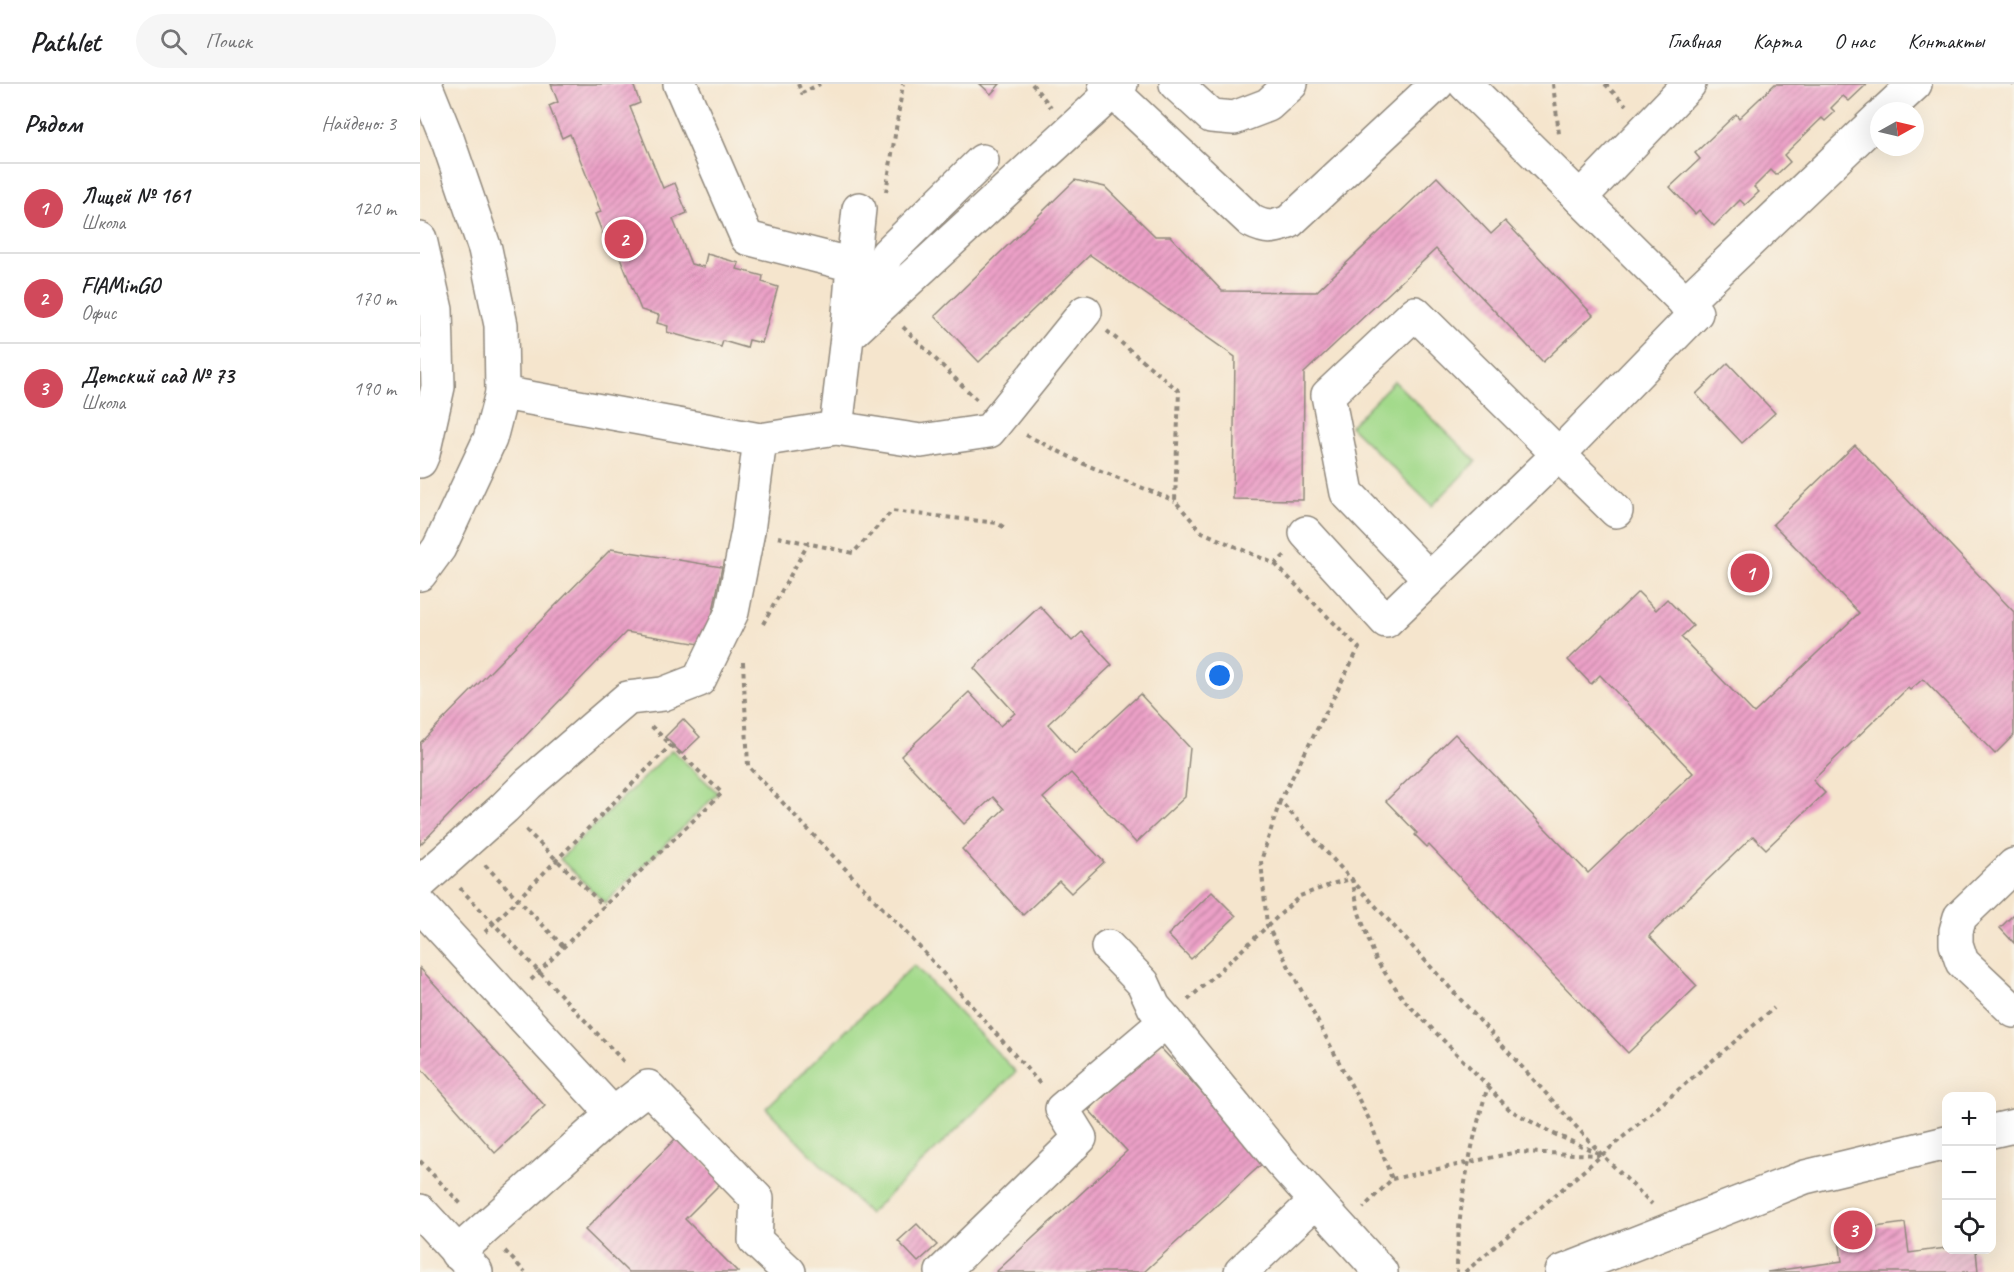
<!DOCTYPE html>
<html lang="ru">
<head>
<meta charset="utf-8">
<style>
  :root { --surface:#fff; --page:#f6f6f6; --text:#202124; --muted:#757577; --line:#e0e0e0; --accent:#d1495b }
  body { margin:0; font-family:Caveat,sans-serif; background:var(--page); color:var(--text) }
  .controls { position:absolute; right:18px; bottom:18px; display:grid; overflow:hidden; border-radius:12px; box-shadow:0 6px 24px #0002 }
  .controls button { width:54px; height:54px; display:grid; place-items:center; padding:0; border:0; border-bottom:2px solid var(--line); background:var(--surface); color:var(--text); font:30px sans-serif }
  .compass { position:absolute; left:1450px; top:18px; width:54px; height:54px; border-radius:50%; background:var(--surface); box-shadow:0 6px 24px #0002; rotate:82deg }
  .you { position:absolute; left:800px; top:592px; width:21px; height:21px; margin:-15px; border:4px solid #fff; border-radius:50%; background:#1a73e8; box-shadow:0 0 0 9px #1a73e833 }
  .badge { display:grid; place-items:center; width:39px; height:39px; border-radius:50%; background:var(--accent); color:#fff; font-size:20px; font-weight:700 }
  .pin { position:absolute; translate:-50% -50%; border:3px solid #fff; box-shadow:0 2px 6px #0006 }
  .list { margin:0; padding:0; list-style:none }
  h2 { display:flex; justify-content:space-between; align-items:center; height:78px; margin:0; padding:0 24px; font-size:26px }
  h2 small { font-size:20px; font-weight:400; color:var(--muted) }
  .list li { display:grid; grid-template-columns:39px 1fr auto; gap:18px; align-items:center; box-sizing:border-box; height:90px; padding:0 24px; border-top:2px solid var(--line) }
  .list b { display:block; font-size:22px; white-space:nowrap }
  .list p { margin:0; font-size:20px; white-space:nowrap; color:var(--muted) }
  .list em { font-size:20px; font-style:normal; color:var(--muted) }
  .icon { flex:none; width:33px; height:33px; fill:none; stroke:currentColor; stroke-width:2; stroke-linecap:round; stroke-linejoin:round }
  .map { position:relative; flex:none; width:1594px; height:1188px; overflow:hidden }
  header { display:flex; align-items:center; gap:36px; box-sizing:border-box; height:84px; padding:0 30px; background:var(--surface); border-bottom:2px solid var(--line) }
  header strong { font-size:28px }
  nav { display:flex; gap:33px; margin-inline-start:auto; font-size:21px }
  .search { width:420px; height:54px; background:var(--page); display:flex; align-items:center; gap:15px; box-sizing:border-box; padding:0 21px; border-radius:33px; color:var(--muted); font-size:22px }
  main { display:flex }
  aside { flex:1; background:var(--surface) }
  .map>svg:first-child { display:block }
  .green { fill:#a3da8b; stroke:#67825b; stroke-width:1.5 }
  .building { fill:url(#building-hatch) }
  .lines { fill:none; stroke-linecap:round; stroke-linejoin:round }
  .minor-casing { stroke:#90887c; stroke-width:36 }
  .path { stroke:#90887c; stroke-width:4; stroke-dasharray:4.5 4.5; stroke-linecap:butt }
  .minor { stroke:#fff; stroke-width:33 }
</style>
</head>
<body>
<header>
<strong>Pathlet</strong>
<div class="search"><svg class="icon" aria-label="search" viewBox="0 0 24 24"><circle cx="10" cy="10" r="6"/><path d="M15 15l6 6"/></svg>Поиск</div>
<nav><a>Главная</a><a>Карта</a><a>О нас</a><a>Контакты</a></nav>
</header>
<main>
<aside>
<h2>Рядом<small>Найдено: 3</small></h2>
<ul class="list">
<li><span class="badge">1</span><div><b>Лицей № 161</b><p>Школа</p></div><em>120 m</em></li>
<li><span class="badge">2</span><div><b>FlAMinGO</b><p>Офис</p></div><em>170 m</em></li>
<li><span class="badge">3</span><div><b>Детский сад № 73</b><p>Школа</p></div><em>190 m</em></li>
</ul>
</aside>
<div class="map">
<svg width="1594" height="1188" viewBox="0 0 1594 1188">
  <defs>
    <pattern id="building-hatch" width="6" height="6" patternUnits="userSpaceOnUse" patternTransform="scale(1.5)"><rect width="6" height="6" fill="#eca0c7"/><path d="M-1 1l2-2M0 6l6-6M5 7l2-2" fill="none" stroke="#bf83a2"/></pattern>
  </defs>
  <rect width="100%" height="100%" fill="#f7f3e8"/>
  <filter id="ink" filterUnits="userSpaceOnUse"><feTurbulence type="fractalNoise" baseFrequency=".0167" numOctaves="2"/><feDisplacementMap in="SourceGraphic" scale="12" xChannelSelector="R" yChannelSelector="G"/><feConvolveMatrix kernelMatrix="1 2 1 2 8 2 1 2 1" color-interpolation-filters="sRGB"/></filter>
  <filter id="wash" filterUnits="userSpaceOnUse"><feTurbulence type="fractalNoise" baseFrequency=".008" numOctaves="4" result="noise"/><feDisplacementMap in="SourceGraphic" scale="24" xChannelSelector="R" yChannelSelector="G"/><feGaussianBlur stdDeviation="1.35" result="paint"/><feColorMatrix in="noise" values="0 0 0 0 0 0 0 0 0 0 0 0 0 0 0 0 0 1.4 0 .05"/><feComposite in="paint" operator="in"/></filter>
  <g filter="url(#wash)">
    <rect width="100%" height="100%" fill="#f5e5cd"/>
    <!-- green -->
    <g class="green">
      <path d="M974 297 1056 377 1012 422 930 342Z"/>
      <path d="M252 666 298 709 185 819 140 775Z"/>
      <path d="M494 881 596 988 449 1130 346 1024Z"/>
    </g>
    <g id="blocks">
      <!-- building -->
      <g class="building">
        <path d="M131 0H213L220 19 210 23 243 104 255 99 267 129 253 135 271 180 284 183 287 170 319 179 317 185 343 192 342 198 358 203 342 259 329 256 327 264 303 257 301 263 247 248 248 242 237 239 239 231 221 226 193 156 186 158 175 130 181 128 150 50 142 54 129 22 138 18Z"/>
        <path d="M560 0H580L571 10Z"/>
        <path d="M1355 0H1447L1429 17 1423 12 1411 24 1415 28 1405 37 1402 34 1364 71 1370 78 1356 91 1351 86 1334 103 1339 108 1325 121 1320 116 1294 142 1279 126 1275 130 1250 103 1280 75 1275 69 1316 30 1319 34Z"/>
        <path d="M1017 93 1071 150 1085 137 1173 231 1123 278 1016 165 884 289 883 416 813 415 815 273 670 171 559 278 515 232 655 96 685 103 735 152H750L802 207 896 208Z"/>
        <path d="M1308 279 1355 329 1322 359 1276 310Z"/>
        <path d="M1435 361 1594 528V651L1575 670 1503 595 1490 606 1488 604 1393 696 1405 709 1346 765 1333 752 1229 852 1277 902 1208 969 1009 761 1007 763 995 751 997 749 966 717 1035 650 1168 789 1273 689 1180 591 1171 600 1148 576 1218 508 1236 526 1247 515 1273 542 1261 553 1334 629 1439 529 1353 440Z"/>
        <path d="M191 465 302 483 286 561 206 548 0 761V659Z"/>
        <path d="M620 522 652 557 662 548 692 581 628 640 655 670 720 610 770 664 765 713 716 759 651 689 623 714 684 778 651 809 639 797 603 831 542 765 584 725 573 713 544 740 481 672 549 608 580 642 595 629 554 584Z"/>
        <path d="M263 635 280 653 262 670 245 653Z"/>
        <path d="M792 808 816 832 771 875 748 851Z"/>
        <path d="M1594 830V859L1580 844Z"/>
        <path d="M0 884 125 1022 75 1069 0 983Z"/>
        <path d="M739 962 845 1077 724 1188H576L707 1067 669 1026Z"/>
        <path d="M258 1052 303 1097 265 1135 318 1188H208L165 1146Z"/>
        <path d="M1485 1139 1489 1169 1526 1164 1556 1166 1558 1188H1347L1422 1177 1418 1148Z"/>
        <path d="M497 1140 517 1161 498 1178 478 1157Z"/>
      </g>
    </g>
  </g>
  <g filter="url(#ink)">
    <use href="#blocks" fill-opacity="0" stroke="#90887c" stroke-width="1.5"/>
    <g class="lines">
      <defs>
        <g id="minor">
          <path d="M260 0 327 154 433 181 427 253"/>
          <path d="M685 0 831 137C847 145 852 144 869 138L1017 0"/>
          <path d="M756 0 791 32 814 34 848 21 871 0"/>
          <path d="M1466 27 1495 0"/>
          <path d="M1160 114 1269 0"/>
          <path d="M0 155 16 226 18 303 3 370 0 377"/>
          <path d="M433 181 439 125"/>
          <path d="M1265 219 1459 34"/>
          <path d="M454 228 457 190 467 170 562 77"/>
          <path d="M82 309 340 356 416 344 501 357 569 347 665 228"/>
          <path d="M416 344 427 253 701 0"/>
          <path d="M886 449 966 537 1139 370 1276 229 1045 0"/>
          <path d="M0 490 19 464 70 355 82 309 81 241 65 165 28 57 5 0"/>
          <path d="M1009 494 927 409 908 311 995 229 1196 427"/>
          <path d="M1594 781 1540 833 1536 847V860L1542 878 1594 927"/>
          <path d="M0 799 84 724 108 700 208 614 243 610 279 596 312 528 328 447 340 356"/>
          <path d="M0 821 193 1030"/>
          <path d="M746 937 861 1078 961 1188"/>
          <path d="M1572 1047 1594 1042"/>
          <path d="M0 1127 56 1188"/>
          <path d="M37 1169 193 1030 228 1003 337 1115 335 1156 369 1188"/>
          <path d="M522 1188 660 1054 642 1025 746 937 734 923 723 899 688 863"/>
          <path d="M821 1188 896 1117"/>
          <path d="M1142 1188 1385 1093 1526 1059"/>
        </g>
      </defs>
      <!-- minor casing -->
      <use href="#minor" class="minor-casing"/>
      <!-- path -->
      <g class="path">
        <path d="M378 0 382 9 400 0"/>
        <path d="M612 0 631 23"/>
        <path d="M1133 0 1139 50"/>
        <path d="M1185 0 1206 21"/>
        <path d="M1593 0 1594 1"/>
        <path d="M466 108 483 0"/>
        <path d="M483 243 557 316"/>
        <path d="M687 247 759 307 755 417 782 448 855 480 865 471"/>
        <path d="M606 351 664 380 755 417"/>
        <path d="M358 453 433 469 472 427 577 439 585 444"/>
        <path d="M855 480 939 564 860 717 1182 1071 1232 1120"/>
        <path d="M343 540 388 460"/>
        <path d="M323 578 328 682 506 870 622 1002"/>
        <path d="M860 717 841 777 847 841 950 1037 972 1095 943 1124"/>
        <path d="M106 746 184 822"/>
        <path d="M65 781 144 863"/>
        <path d="M40 804 206 980"/>
        <path d="M65 848 251 661"/>
        <path d="M111 896 184 822 302 709 231 642"/>
        <path d="M768 916 880 812 915 799 932 795 939 829 956 876 984 916 1068 1002C1050 1062 1037 1126 1037 1188"/>
        <path d="M1068 1003 1090 1026 1132 1049 1178 1069"/>
        <path d="M0 1077 43 1122"/>
        <path d="M972 1095 1097 1068 1182 1071"/>
        <path d="M85 1167 105 1188"/>
        <path d="M1045 1188 1354 924"/>
      </g>
      <!-- minor -->
      <use href="#minor" class="minor"/>
    </g>
  </g>
</svg>
<div class="controls">
<button>+</button>
<button>−</button>
<button><svg class="icon" aria-label="locate" viewBox="0 0 24 24"><circle cx="12" cy="12" r="6"/><path d="M12 2v4M12 18v4M2 12h4M18 12h4"/></svg></button>
</div>
<svg class="compass" viewBox="-18 -18 36 36"><path d="M0-13l5 13h-10z" fill="#e53935"/><path d="M0 13l5-13h-10z" fill="#757577"/></svg>
<div class="you"></div>
<div class="pin badge" style="left:1330px;top:489px">1</div>
<div class="pin badge" style="left:204px;top:155px">2</div>
<div class="pin badge" style="left:1433px;top:1146px">3</div>
</div>
</main>
</body>
</html>
